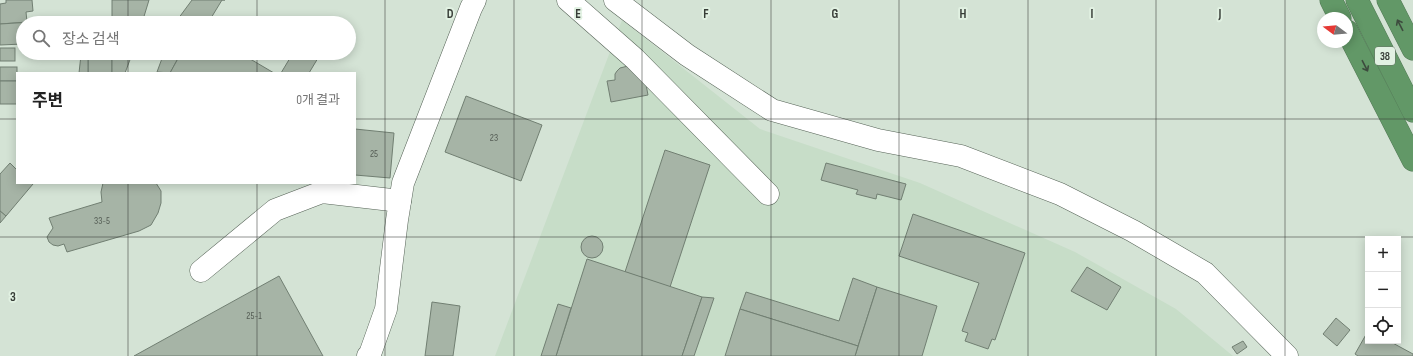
<!DOCTYPE html>
<html lang="ko">
<head>
<meta charset="utf-8">
<style>
  :root { --surface:#fff; --page:#f2f2f2; --text:#222; --muted:#767676; --line:#e0e0e0 }
  body { margin:0; font-family:"Sofia Sans Condensed","Noto Sans KR",sans-serif; background:var(--page); color:var(--text) }
  .controls { position:absolute; right:12px; bottom:12px; display:grid; overflow:hidden; border-radius:0px; box-shadow:0 2px 10px #0003 }
  .controls button { width:36px; height:36px; display:grid; place-items:center; padding:0; border:0; border-bottom:1px solid var(--line); background:var(--surface); color:var(--text); font:20px sans-serif }
  .compass { position:absolute; left:1317px; top:12px; width:36px; height:36px; border-radius:50%; background:var(--surface); box-shadow:0 2px 10px #0003; rotate:286deg }
  .list { margin:0; padding:0; list-style:none }
  h2 { display:flex; justify-content:space-between; align-items:center; height:52px; margin:0; padding:0 16px; font-size:17px }
  h2 small { font-size:13px; font-weight:400; color:var(--muted) }
  .icon { flex:none; width:22px; height:22px; fill:none; stroke:currentColor; stroke-width:2; stroke-linecap:round; stroke-linejoin:round }
  .map { position:relative; flex:none; width:1413px; height:356px; overflow:hidden }
  .search { position:absolute; background:var(--surface); box-shadow:0 2px 10px #0003; left:16px; top:16px; width:340px; height:44px; display:flex; align-items:center; gap:10px; box-sizing:border-box; padding:0 14px; border-radius:22px; color:var(--muted); font-size:15px }
  .panel { position:absolute; background:var(--surface); box-shadow:0 2px 10px #0003; left:16px; top:72px; width:340px; height:112px; border-radius:0px }
  .map>svg:first-child { display:block }
  .built { fill:#c7ddc8 }
  .building { fill:#a6b4a6; stroke:#717f72 }
  .lines { fill:none; stroke-linecap:round; stroke-linejoin:round }
  .minor-casing { stroke:#566357; stroke-width:23 }
  .highway-casing { stroke:#537856; stroke-width:23 }
  .minor { stroke:#fff; stroke-width:22 }
  .highway { stroke:#629867; stroke-width:22 }
  .oneway { stroke:#3d4b3e }
  .grid { fill:none; stroke:#373d37; stroke-width:1; stroke-opacity:0.55 }
  .labels { text-anchor:middle; dominant-baseline:central; stroke-width:4; stroke-linejoin:round; paint-order:stroke }
  .number-label { font-size:10px; fill:#535b53 }
  .shield { fill:#e1f1e2; stroke:#6a736a; stroke-width:1 }
  .shield-label { font-size:11px; font-weight:bold; fill:#373d37 }
  .grid-label { font-size:13px; text-anchor:middle; font-weight:bold; fill:#373d37; stroke:#e1f1e2; stroke-width:4; stroke-linejoin:round; paint-order:stroke }
</style>
</head>
<body>
<div class="map">
<svg width="1413" height="356" viewBox="0 0 1413 356">
  <rect width="100%" height="100%" fill="#d4e3d5"/>
  <!-- built -->
  <path class="built" d="M622 20 760 129 920 183 1075 252 1176 309 1233 356H495Z"/>
  <!-- building -->
  <g class="building">
    <path d="M6 0H32L33 11 26 12 27 22 0 24V4L6 3Z"/>
    <path d="M112 0H149L142 23H112Z"/>
    <path d="M192 0H225H222L208 23H175Z"/>
    <path d="M32 22 23 23V44L0 45V24Z"/>
    <rect x="0" y="48" width="15" height="13"/>
    <rect x="88" y="53" width="24" height="20"/>
    <path d="M88 53V73H79L81 55Z"/>
    <path d="M112 53H133L131 57H112Z"/>
    <path d="M164 53H181L170 73 157 72Z"/>
    <path d="M181 53H240L274 73H170Z"/>
    <path d="M293 53H321L309 73H281Z"/>
    <path d="M112 57H131L125 73H112Z"/>
    <path d="M628 66 644 74 648 95 611 102 607 81 615 80V74L617 71 620 68Z"/>
    <rect x="0" y="67" width="17" height="14"/>
    <rect x="0" y="81" width="17" height="23"/>
    <path d="M466 96 542 125 521 181 445 152Z"/>
    <path d="M355 129 394 133 390 178 355 175Z"/>
    <path d="M665 150 710 165 670 287 625 272Z"/>
    <path d="M10 163 17 170V183H32L33 184 6 216 0 211V174Z"/>
    <path d="M826 163 906 184 901 200 877 194 876 199 856 194 858 190 821 180Z"/>
    <path d="M103 183H156L161 191V203L158 213 151 225 139 231 67 252 64 244 58 246 53 245 49 242 47 237 53 228 49 218 102 202 101 192Z"/>
    <path d="M0 211 6 216 0 223Z"/>
    <path d="M913 214 1025 253 995 340 992 339 988 349 965 341 968 333 962 331 979 283 899 256Z"/>
    <circle cx="592" cy="247" r="11"/>
    <path d="M587 259 702 297 682 356H556Z"/>
    <path d="M1087 267 1121 287 1107 310 1071 291Z"/>
    <path d="M279 276 323 356H134Z"/>
    <path d="M853 278 877 287 858 346 740 309 746 292 839 321Z"/>
    <path d="M877 287 937 306 922 356H855Z"/>
    <path d="M702 297 714 298 694 356H682Z"/>
    <path d="M432 302 460 306 453 356H425Z"/>
    <path d="M558 304 571 308 556 356H541Z"/>
    <path d="M740 309 858 346 855 356H725Z"/>
    <path d="M1336 318 1350 330 1337 346 1323 334Z"/>
    <path d="M1368 331V341H1389L1413 354V356H1358L1355 354Z"/>
    <path d="M1243 341 1247 347 1237 354 1232 347Z"/>
  </g>
  <g class="lines">
    <defs>
      <g id="minor">
        <path d="M568 0 635 59 768 194"/>
        <path d="M615 0 687 55 772 110 878 140 961 156 1060 194 1133 231 1205 273 1287 356"/>
        <path d="M201 271 275 210 322 192 400 201"/>
        <path d="M368 356 370 354 386 309 397 220 403 183 471 8 475 0"/>
      </g>
      <g id="highway">
        <path d="M1331 0 1340 18"/>
        <path d="M1357 0 1413 111"/>
        <path d="M1388 0 1413 49"/>
        <path d="M1347 31 1413 160"/>
      </g>
    </defs>
    <!-- minor casing -->
    <use href="#minor" class="minor-casing"/>
    <!-- highway casing -->
    <use href="#highway" class="highway-casing"/>
    <!-- minor -->
    <use href="#minor" class="minor"/>
    <!-- highway -->
    <use href="#highway" class="highway"/>
  </g>
  <!-- one-way arrows -->
  <defs><path id="oneway-shaft" d="M-6 0H5M1.5-3L5.5 0L1.5 3" fill="none" stroke-width="1.6" stroke-linecap="round" stroke-linejoin="round"/></defs>
  <g class="oneway">
    <use href="#oneway-shaft" transform="translate(1400 25) rotate(-117)"/>
    <use href="#oneway-shaft" transform="translate(1365 66) rotate(63)"/>
  </g>
  <!-- grid -->
  <path class="grid" d="M128 0V23M257 0V23M385 0V356M514 0V356M642 0V356M771 0V356M899 0V356M1028 0V356M1156 0V356M1285 0V356M128 53V73M257 53V73M0 119H17M355 119H1413M128 183V356M257 183V356M0 237H1413"/>
  <g class="labels">
    <!-- number labels -->
    <g class="number-label">
      <text x="494" y="138">23</text>
      <text x="374" y="154">25</text>
      <text x="102" y="221">33-5</text>
      <text x="254" y="316">25-1</text>
    </g>
    <!-- shield labels -->
    <rect class="shield" x="1375" y="47" width="20" height="18" rx="3"/>
    <g class="shield-label">
      <text x="1385" y="56">38</text>
    </g>
  </g>
  <g class="grid-label">
    <text x="450" y="18">D</text>
    <text x="578" y="18">E</text>
    <text x="706" y="18">F</text>
    <text x="835" y="18">G</text>
    <text x="963" y="18">H</text>
    <text x="1092" y="18">I</text>
    <text x="1220" y="18">J</text>
    <text x="13" y="301">3</text>
  </g>
</svg>
<div class="controls">
<button>+</button>
<button>−</button>
<button><svg class="icon" aria-label="locate" viewBox="0 0 24 24"><circle cx="12" cy="12" r="6"/><path d="M12 2v4M12 18v4M2 12h4M18 12h4"/></svg></button>
</div>
<svg class="compass" viewBox="-18 -18 36 36"><path d="M0-13l5 13h-10z" fill="#e53935"/><path d="M0 13l5-13h-10z" fill="#767676"/></svg>
<div class="search"><svg class="icon" aria-label="search" viewBox="0 0 24 24"><circle cx="10" cy="10" r="6"/><path d="M15 15l6 6"/></svg>장소 검색</div>
<section class="panel">
<h2>주변<small>0개 결과</small></h2>
<ul class="list">
</ul>
</section>
</div>
</body>
</html>
